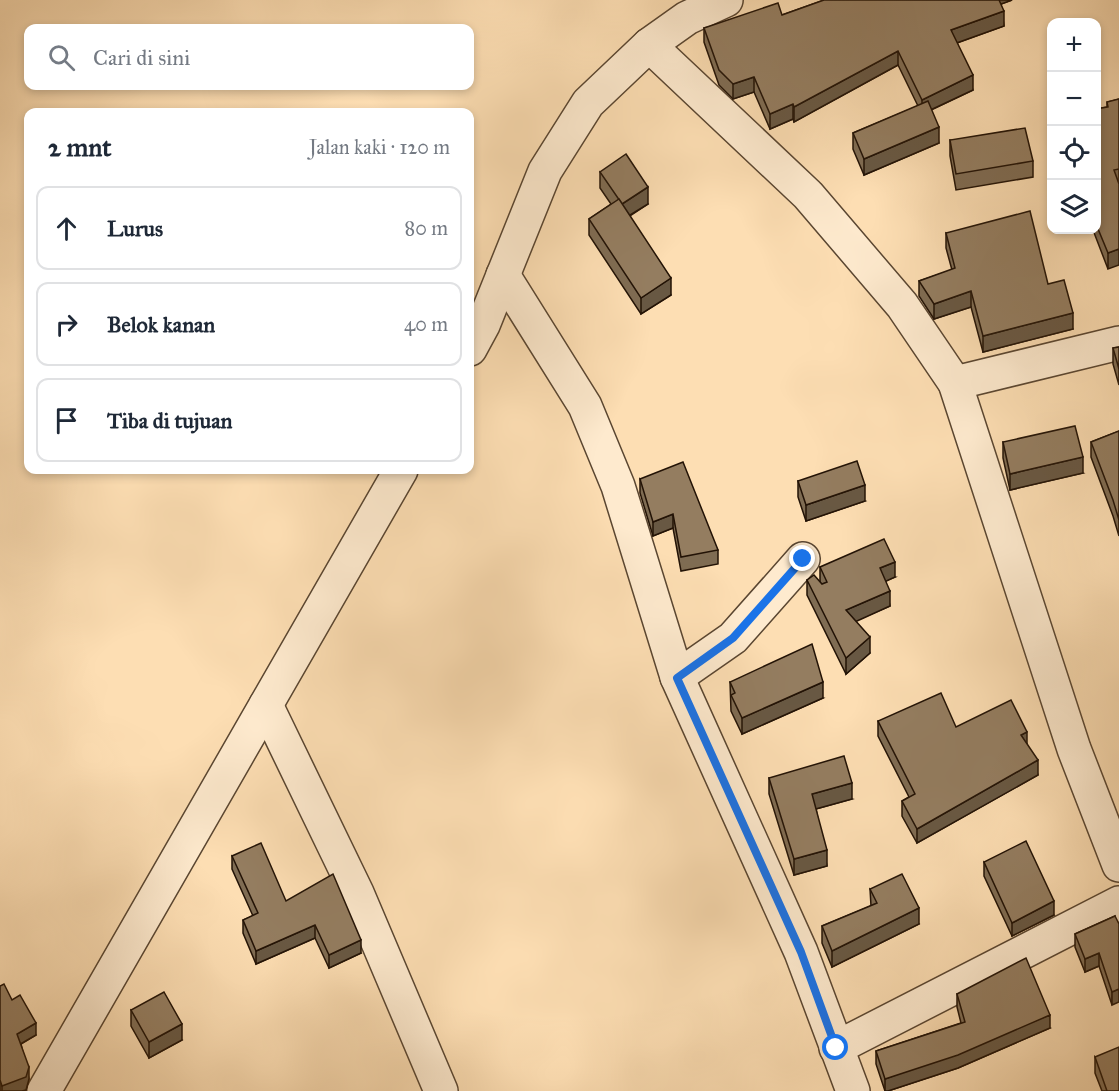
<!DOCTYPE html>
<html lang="id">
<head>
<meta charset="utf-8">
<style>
  :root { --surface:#fff; --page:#f6f6f7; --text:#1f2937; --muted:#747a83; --line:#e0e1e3 }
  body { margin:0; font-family:"IM FELL Great Primer",serif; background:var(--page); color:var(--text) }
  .controls { position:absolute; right:18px; top:18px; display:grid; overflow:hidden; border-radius:12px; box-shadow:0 3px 9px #0003 }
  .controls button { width:54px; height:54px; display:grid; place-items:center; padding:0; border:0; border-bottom:2px solid var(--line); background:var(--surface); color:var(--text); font:30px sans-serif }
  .stop { position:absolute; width:18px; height:18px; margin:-14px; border:4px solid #1a73e8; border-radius:50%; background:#fff }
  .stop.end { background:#1a73e8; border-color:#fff; box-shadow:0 2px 6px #0008 }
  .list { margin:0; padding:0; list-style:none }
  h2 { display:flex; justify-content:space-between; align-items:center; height:78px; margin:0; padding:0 24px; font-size:26px }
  h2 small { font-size:20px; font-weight:400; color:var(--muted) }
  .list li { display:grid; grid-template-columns:39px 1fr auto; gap:18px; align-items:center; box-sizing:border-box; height:84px; margin:0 12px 12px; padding:0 12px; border:2px solid var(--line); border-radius:12px }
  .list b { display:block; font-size:22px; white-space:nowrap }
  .list em { font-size:20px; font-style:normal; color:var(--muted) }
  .icon { flex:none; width:33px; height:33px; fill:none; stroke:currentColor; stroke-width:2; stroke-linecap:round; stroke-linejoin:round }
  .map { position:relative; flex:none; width:1119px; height:1091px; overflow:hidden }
  .search { position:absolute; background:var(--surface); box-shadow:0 3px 9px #0003; left:24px; top:24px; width:450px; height:66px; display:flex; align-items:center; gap:15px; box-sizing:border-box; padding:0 21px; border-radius:12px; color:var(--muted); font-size:22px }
  .panel { position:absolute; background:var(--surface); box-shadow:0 3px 9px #0003; left:24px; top:108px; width:450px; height:366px; border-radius:12px }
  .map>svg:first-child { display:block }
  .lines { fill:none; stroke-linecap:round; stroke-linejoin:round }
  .minor-casing { stroke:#5a4631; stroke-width:36 }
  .minor { stroke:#feeace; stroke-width:33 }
  .wall { fill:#7f6c53; stroke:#231306; stroke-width:1.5 }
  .shaded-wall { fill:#685843; stroke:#231306; stroke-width:1.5 }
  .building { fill:#947d60; stroke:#231306; stroke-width:1.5 }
  .route { stroke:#1a73e8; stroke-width:8 }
</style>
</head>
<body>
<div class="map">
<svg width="1119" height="1091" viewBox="0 0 1119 1091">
  <rect width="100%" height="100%" fill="#fddeb3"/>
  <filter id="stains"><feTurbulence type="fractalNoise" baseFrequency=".00333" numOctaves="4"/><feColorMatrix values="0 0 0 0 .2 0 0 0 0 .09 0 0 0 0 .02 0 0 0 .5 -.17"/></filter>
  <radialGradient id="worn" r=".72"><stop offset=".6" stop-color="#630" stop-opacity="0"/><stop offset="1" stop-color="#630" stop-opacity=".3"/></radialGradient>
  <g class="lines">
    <defs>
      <g id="minor">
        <path d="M649 45 808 195 902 305 955 383 1074 749 1119 865"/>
        <path d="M503 275 585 406 618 486 677 677 801 952 853 1091"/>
        <path d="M470 349 483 325 545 171 588 103 649 45 687 18 726 0"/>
        <path d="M955 383 1119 343"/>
        <path d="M677 677 733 638 803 559"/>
        <path d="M266 705 357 893 441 1091"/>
        <path d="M836 1048 1119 903"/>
        <path d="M44 1091 401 470"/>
      </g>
    </defs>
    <!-- minor casing -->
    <use href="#minor" class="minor-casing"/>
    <!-- minor -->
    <use href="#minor" class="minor"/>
  </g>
  <!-- wall -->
  <g class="wall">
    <path d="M824 0H1012L1001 4 1004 26 957 43 973 90 931 110 939 143 864 175 853 149V133L918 106 898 65 794 122 793 119 770 129 754 92 733 99 719 85 704 42V28L782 15Z"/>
    <path d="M1119 99V184L1108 269 1093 230H1096V109L1107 107V102Z"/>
    <path d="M950 140 1033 161V177L956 190 950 156Z"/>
    <path d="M600 172 648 204 630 216 671 295 641 314 589 235V219L611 204 600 188Z"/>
    <path d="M946 233 1048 284 1073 329 983 352 971 307 934 319 919 296V281L952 270 946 248Z"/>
    <path d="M1119 347V385L1113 364V348Z"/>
    <path d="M1119 431V536L1113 516 1091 457V442Z"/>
    <path d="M1003 442 1083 473 1010 490 1003 458Z"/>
    <path d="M640 479 718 550V564L681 571 673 528 653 536 640 493Z"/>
    <path d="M798 481 865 501 806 521 798 497Z"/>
    <path d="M820 567 895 577 885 581 890 606 855 621 870 653 846 674 807 595V580L820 582Z"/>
    <path d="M730 682 823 698 742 734 731 711Z"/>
    <path d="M878 721 956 727 1027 744 1038 775 917 843 902 816V801L909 797 878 736Z"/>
    <path d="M769 778 852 799 816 809 827 866 794 875 769 794Z"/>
    <path d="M232 856 286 901 361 953 329 968 315 938 256 964 243 933V920L253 916 232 869Z"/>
    <path d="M984 862 1054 915 1012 936 984 876Z"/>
    <path d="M870 889 919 924 832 967 822 943V926L871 906Z"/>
    <path d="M1115 916 1112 1005 1099 966 1085 972 1075 947V934Z"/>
    <path d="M0 986 12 1000 36 1035 21 1044 29 1079 26 1090 22 1091H0Z"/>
    <path d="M957 994 1050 1028 958 1068 888 1091H885L876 1064V1051L961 1023 957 1007Z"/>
    <path d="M131 1010 182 1040 149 1058 131 1026Z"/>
    <path d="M1095 1057 1119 1091H1102L1095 1073Z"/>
  </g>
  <!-- shaded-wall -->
  <g class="shaded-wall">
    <path d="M996 0H1012L996 6Z"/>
    <path d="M1004 11V26L951 45V30Z"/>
    <path d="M898 51V65L794 122V107Z"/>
    <path d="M973 75V90L922 114V100Z"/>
    <path d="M754 77V92L733 99V84Z"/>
    <path d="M793 104V119L770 129V114Z"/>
    <path d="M939 127V143L864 175V159Z"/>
    <path d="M648 187V204L622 220V204Z"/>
    <path d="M1119 249V265L1108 269V253Z"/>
    <path d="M671 278V295L641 314V298Z"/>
    <path d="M971 291V307L934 319V304Z"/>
    <path d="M1073 313V329L983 352V336Z"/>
    <path d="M1083 457V473L1010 490V474Z"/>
    <path d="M865 485V501L806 521V505Z"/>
    <path d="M673 514V528L653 536V522Z"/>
    <path d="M895 562V577L880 584V568Z"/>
    <path d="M890 591V606L846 626V610Z"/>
    <path d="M870 637V653L846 674V658Z"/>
    <path d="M823 682V698L742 734V718Z"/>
    <path d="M1027 732V746L1021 735Z"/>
    <path d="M1038 760V775L917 843V829Z"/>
    <path d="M852 783V799L812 810V794Z"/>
    <path d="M827 850V866L794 875V859Z"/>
    <path d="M1054 901V915L1012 936V923Z"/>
    <path d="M919 908V924L832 967V951Z"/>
    <path d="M315 925V938L256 964V951Z"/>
    <path d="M361 940V953L329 968V955Z"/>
    <path d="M1099 953V966L1085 972V959Z"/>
    <path d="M1119 989V1002L1112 1005V992Z"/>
    <path d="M1050 1015V1028L958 1068 888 1091H885V1079Z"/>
    <path d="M36 1023V1035L17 1046V1034Z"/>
    <path d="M182 1024V1040L149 1058V1042Z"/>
    <path d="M29 1067V1079L26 1090 22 1091H2V1086Z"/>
  </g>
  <!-- building -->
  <g class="building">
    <path d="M824 0H999L1004 11 951 30 973 75 922 100 898 51 794 107 793 104 770 114 754 77 733 84 719 70 704 28 778 3 782 15Z"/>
    <path d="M1119 99V169L1114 170 1119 184V249L1108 253 1096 224V109L1108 107 1107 102Z"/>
    <path d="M928 101 939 127 864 159 853 133Z"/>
    <path d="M1025 128 1033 161 956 174 950 140Z"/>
    <path d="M626 154 648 187 622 204 600 172Z"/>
    <path d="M619 199 671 278 641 298 589 219Z"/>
    <path d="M1030 211 1048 284 1064 280 1073 313 983 336 971 291 934 304 919 281 955 268 946 233Z"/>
    <path d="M1119 347V369L1113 348Z"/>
    <path d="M1075 426 1083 457 1010 474 1003 442Z"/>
    <path d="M1119 431V520L1113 500 1091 442Z"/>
    <path d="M857 461 865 485 806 505 798 481Z"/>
    <path d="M683 462 718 550 681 557 673 514 653 522 640 479Z"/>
    <path d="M884 539 895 562 880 568 890 591 846 610 870 637 846 658 807 580 814 575 822 584 827 582 820 567Z"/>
    <path d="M812 644 823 682 742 718 731 695 735 693 730 682Z"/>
    <path d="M941 693 956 727 1011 700 1027 732 1021 735 1038 760 917 829 902 801 915 794 878 721Z"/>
    <path d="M844 756 852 783 812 794 827 850 794 859 769 778Z"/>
    <path d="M1026 841 1054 901 1012 923 984 862Z"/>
    <path d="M261 843 286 901 333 874 361 940 329 955 315 925 256 951 243 920 258 913 232 856Z"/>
    <path d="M902 874 919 908 832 951 822 926 877 903 870 889Z"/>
    <path d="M1115 916 1119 924V989L1112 992 1099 953 1085 959 1075 934Z"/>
    <path d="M1026 958 1050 1015 958 1055 885 1079 876 1051 965 1022 957 994Z"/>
    <path d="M4 984 12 1000 20 995 36 1023 17 1034 29 1067 26 1077 2 1086 0 1080V986Z"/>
    <path d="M164 992 182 1024 149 1042 131 1010Z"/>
    <path d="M1119 1047V1091H1107L1095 1057Z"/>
  </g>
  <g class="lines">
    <!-- route -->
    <path class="route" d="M803 559 733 638 677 678 801 952 836 1048"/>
  </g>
  <rect width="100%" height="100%" filter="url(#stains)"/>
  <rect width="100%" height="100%" fill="url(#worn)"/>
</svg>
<div class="controls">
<button>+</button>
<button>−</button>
<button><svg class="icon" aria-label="locate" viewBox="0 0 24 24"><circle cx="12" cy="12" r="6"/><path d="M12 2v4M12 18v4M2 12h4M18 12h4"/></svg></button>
<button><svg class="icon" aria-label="layers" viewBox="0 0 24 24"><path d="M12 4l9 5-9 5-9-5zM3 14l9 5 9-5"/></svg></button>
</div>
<div class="stop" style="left:836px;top:1048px"></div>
<div class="stop end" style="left:803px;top:559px"></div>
<div class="search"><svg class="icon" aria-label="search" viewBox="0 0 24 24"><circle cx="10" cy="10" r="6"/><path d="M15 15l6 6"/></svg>Cari di sini</div>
<section class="panel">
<h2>2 mnt<small>Jalan kaki · 120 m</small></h2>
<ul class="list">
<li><svg class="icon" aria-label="ahead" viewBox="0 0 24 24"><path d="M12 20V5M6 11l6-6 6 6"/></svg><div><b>Lurus</b></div><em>80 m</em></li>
<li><svg class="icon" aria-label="right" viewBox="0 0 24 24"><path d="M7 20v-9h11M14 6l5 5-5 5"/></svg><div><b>Belok kanan</b></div><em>40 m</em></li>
<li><svg class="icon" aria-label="arrive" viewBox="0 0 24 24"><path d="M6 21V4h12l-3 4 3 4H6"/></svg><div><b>Tiba di tujuan</b></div></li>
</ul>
</section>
</div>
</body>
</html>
